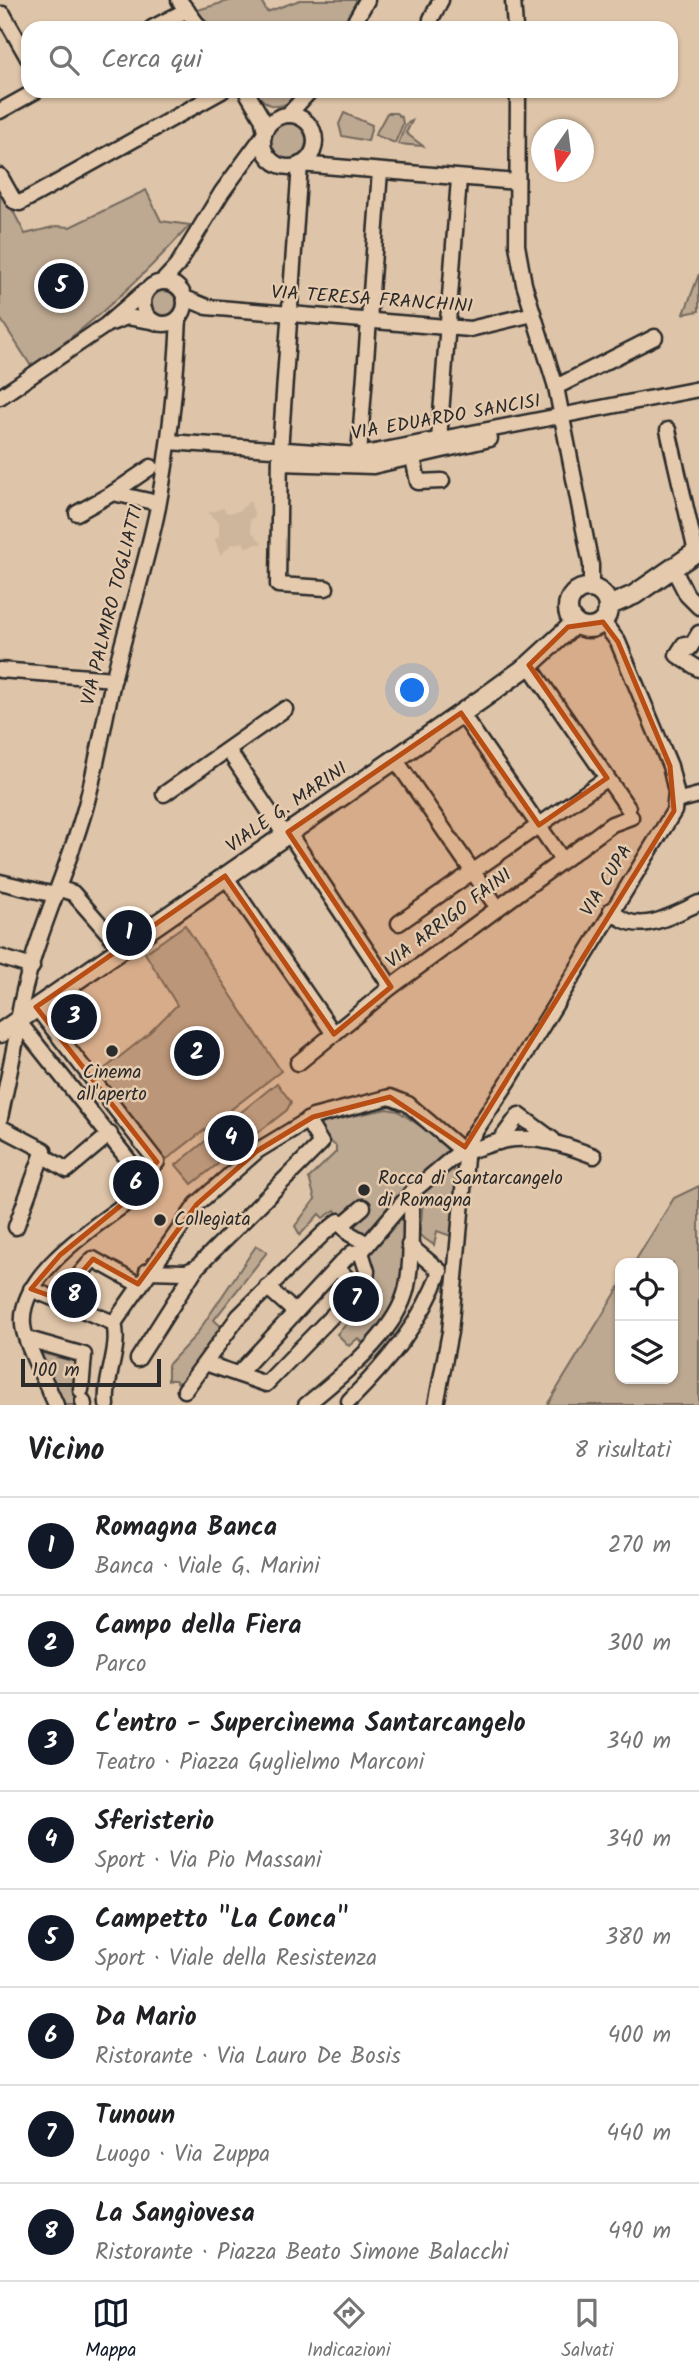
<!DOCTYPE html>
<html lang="it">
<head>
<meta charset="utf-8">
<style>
  :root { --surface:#fff; --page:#f2f2f2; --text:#202124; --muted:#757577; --line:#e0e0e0; --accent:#111827 }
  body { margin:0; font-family:Kalam,sans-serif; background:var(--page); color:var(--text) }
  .controls { position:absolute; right:21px; bottom:21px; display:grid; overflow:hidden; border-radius:14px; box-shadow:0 2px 5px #0004 }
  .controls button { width:63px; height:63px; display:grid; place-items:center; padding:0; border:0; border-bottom:2px solid var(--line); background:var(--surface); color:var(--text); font:35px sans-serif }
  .compass { position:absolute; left:531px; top:119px; width:63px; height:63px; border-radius:50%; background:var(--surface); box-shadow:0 2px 5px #0004; rotate:194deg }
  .scale { position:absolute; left:21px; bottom:18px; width:140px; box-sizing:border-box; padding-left:7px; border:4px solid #2b2b2b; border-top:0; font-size:19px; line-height:24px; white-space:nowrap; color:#2b2b2b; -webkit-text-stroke:5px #e5caad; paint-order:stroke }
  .you { position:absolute; left:413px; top:691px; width:24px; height:24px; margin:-18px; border:5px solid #fff; border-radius:50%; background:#1a73e8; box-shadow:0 0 0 10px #1a73e833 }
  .badge { display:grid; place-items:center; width:46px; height:46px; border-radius:50%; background:var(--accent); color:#fff; font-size:23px; font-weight:700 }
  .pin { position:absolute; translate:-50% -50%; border:4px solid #fff; box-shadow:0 2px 7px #0006 }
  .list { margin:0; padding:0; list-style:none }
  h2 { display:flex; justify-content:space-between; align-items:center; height:91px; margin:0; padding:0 28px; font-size:30px }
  h2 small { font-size:23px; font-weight:400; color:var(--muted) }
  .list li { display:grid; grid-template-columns:46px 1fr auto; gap:21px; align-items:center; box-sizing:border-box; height:98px; padding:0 28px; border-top:2px solid var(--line) }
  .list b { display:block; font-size:26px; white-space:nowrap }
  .list p { margin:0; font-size:23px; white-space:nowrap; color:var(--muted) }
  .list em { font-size:23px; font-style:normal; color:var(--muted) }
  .icon { flex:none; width:38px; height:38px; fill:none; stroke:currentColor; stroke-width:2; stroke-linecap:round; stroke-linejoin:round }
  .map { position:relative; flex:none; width:699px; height:1405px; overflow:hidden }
  .search { position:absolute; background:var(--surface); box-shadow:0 2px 5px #0004; left:21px; right:21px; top:21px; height:77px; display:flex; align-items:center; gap:18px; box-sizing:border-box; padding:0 24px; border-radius:21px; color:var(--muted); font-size:26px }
  .sheet { height:875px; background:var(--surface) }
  nav { display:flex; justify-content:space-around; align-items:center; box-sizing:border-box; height:98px; border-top:2px solid var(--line); background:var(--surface); font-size:19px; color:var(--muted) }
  nav a { display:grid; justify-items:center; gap:4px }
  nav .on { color:var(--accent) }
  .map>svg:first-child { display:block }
  .built { fill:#cdb69c }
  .green { fill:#bda891; stroke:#746a5e; stroke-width:2 }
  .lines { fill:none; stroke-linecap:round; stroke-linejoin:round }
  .minor-casing { stroke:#2b2b2b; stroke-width:19 }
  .major-casing { stroke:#2b2b2b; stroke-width:23 }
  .minor { stroke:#e5caad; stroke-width:14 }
  .major { stroke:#e5caad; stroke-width:18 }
  .marked { fill:#b94e14; fill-opacity:0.2; stroke:#b94e14; stroke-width:5; stroke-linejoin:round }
  .poi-dot { fill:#2b2b2b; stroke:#e5caad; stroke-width:2.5 }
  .labels { text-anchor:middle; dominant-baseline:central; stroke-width:5; stroke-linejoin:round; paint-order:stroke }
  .street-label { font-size:19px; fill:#2b2b2b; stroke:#e5caad }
  .poi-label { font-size:19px; fill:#2b2b2b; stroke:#e5caad; text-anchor:start }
</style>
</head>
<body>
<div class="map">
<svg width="699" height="1405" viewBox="0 0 699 1405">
  <rect width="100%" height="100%" fill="#dec4a8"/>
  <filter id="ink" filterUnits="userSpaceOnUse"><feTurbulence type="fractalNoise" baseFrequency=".0143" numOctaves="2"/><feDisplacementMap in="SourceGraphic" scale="14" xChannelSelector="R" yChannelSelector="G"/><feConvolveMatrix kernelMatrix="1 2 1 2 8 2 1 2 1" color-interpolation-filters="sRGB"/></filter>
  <g filter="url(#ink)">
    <!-- built -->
    <path class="built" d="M250 501 255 516 250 520 251 531 262 543 246 547 243 542 232 544 220 555 215 539 219 537V523L208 513 223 508 227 513 239 511Z"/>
    <!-- green -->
    <g class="green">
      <path d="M232 0H261L267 12 300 0H361L344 28H206L194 11Z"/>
      <path d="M253 91H286L294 98C278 113 266 105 253 91Z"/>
      <path d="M344 113 372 125 368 141 342 136 339 124Z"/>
      <path d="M387 113H396L402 118 403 124 395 143 375 135Z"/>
      <path d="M412 121 406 133 423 146 398 144 406 124Z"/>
      <circle cx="288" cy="141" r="18"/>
      <path d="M0 186 25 234 57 226 70 227 146 190 161 221 190 225C142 278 91 327 31 366L0 318Z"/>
      <path d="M699 274V311L684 314Z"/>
      <circle cx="164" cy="303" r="12"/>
      <path d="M185 925 281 1071 163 1162 98 1074 146 1036 177 1005 145 953Z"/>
      <path d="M277 1083 291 1102 287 1110 192 1184 176 1165Z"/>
      <path d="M387 1109 398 1111 445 1143 460 1192 451 1236 437 1231 434 1245 418 1234 420 1230 416 1226 421 1222 423 1199 413 1193 406 1291 368 1348 358 1338 349 1346 337 1334 366 1304 361 1293 375 1277C371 1263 366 1241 355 1230 348 1222 340 1220 335 1210L323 1218 319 1214 300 1235 295 1226 315 1199 309 1178 336 1152V1146L317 1132 319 1123Z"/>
      <path d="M699 1186V1405H547L620 1286V1379H673V1263H634L674 1198Z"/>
      <path d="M256 1246 267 1252 214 1320 227 1332 185 1390 175 1380H168V1365L196 1335Z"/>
      <path d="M389 1331 398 1339 372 1373 360 1361Z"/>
      <path d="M41 1353 80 1363 78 1405H61Z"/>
    </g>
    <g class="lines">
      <defs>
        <g id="minor">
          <path d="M179 0 200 28"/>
          <path d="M513 0 515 28"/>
          <path d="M0 16 3 14 28 58"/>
          <path d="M431 19 441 0"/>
          <path d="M152 28 187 10"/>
          <path d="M351 28 367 0"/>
          <path d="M246 91 262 118 265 131"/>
          <path d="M518 91 517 245 524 284 556 387 591 565V588"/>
          <path d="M0 111 36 91"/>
          <path d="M288 115 310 91"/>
          <circle cx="289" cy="141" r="26"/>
          <path d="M0 176 14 201 20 203 222 91"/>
          <path d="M163 281 177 266 222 192 264 135"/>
          <circle cx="164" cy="303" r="21"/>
          <path d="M185 298 207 307 470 329 533 314"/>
          <path d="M111 323 127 317 152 321"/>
          <path d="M556 387 655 337"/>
          <path d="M0 397 106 325 145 291"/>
          <path d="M668 430 696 552"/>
          <path d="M439 440 459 179"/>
          <path d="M169 442 359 455 699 389"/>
          <path d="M359 455 380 171"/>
          <path d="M413 458 418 482 442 481"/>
          <path d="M280 463 373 466 490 439"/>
          <path d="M113 493 151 467"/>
          <path d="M77 513 113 493 158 503"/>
          <path d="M673 568 687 595 699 607"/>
          <path d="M326 588 278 585 280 451 300 164 517 182"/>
          <path d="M699 633 690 648 684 644 677 655 699 669"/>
          <path d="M529 665 628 808"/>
          <path d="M0 670 114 679"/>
          <path d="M461 713 559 855"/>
          <path d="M228 750 285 835"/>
          <path d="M395 759 493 901"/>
          <path d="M164 794 285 709"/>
          <path d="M676 801 699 795"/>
          <path d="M288 832 391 987"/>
          <path d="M225 876 334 1034"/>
          <path d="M0 882 55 895"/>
          <path d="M60 889 73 893 121 948"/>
          <path d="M611 910C636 938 670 916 699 903"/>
          <path d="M399 923 607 778"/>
          <path d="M0 957 32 967"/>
          <path d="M36 1007 157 1162 141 1175"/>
          <path d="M298 1063 391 987 612 824 631 817"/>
          <path d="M0 1118 17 1035 24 1030"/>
          <path d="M0 1127 44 1150 16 1227"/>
          <path d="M499 1142 519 1115 553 1140"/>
          <path d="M465 1147 508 1082 674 811 676 792 670 766 618 642 603 622"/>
          <path d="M468 1151C481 1148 493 1142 506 1140 538 1135 565 1145 594 1156"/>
          <path d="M42 1155 67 1170 110 1134"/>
          <path d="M342 1225 363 1207"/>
          <path d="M337 1268 359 1290"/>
          <path d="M147 1271 186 1272 196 1268 321 1143 307 1120"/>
          <path d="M267 1287 295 1312"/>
          <path d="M31 1289 114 1323"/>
          <path d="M59 1299 93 1259 138 1284"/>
          <path d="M114 1323 197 1204 257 1151 313 1117 390 1097 408 1104 458 1147"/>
          <path d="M28 1339 84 1355 81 1390"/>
          <path d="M138 1359 196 1268"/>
          <path d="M205 1363 266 1384 366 1281 367 1271 361 1252"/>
          <path d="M238 1374 342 1262 352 1253 361 1252 412 1192 456 1155"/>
          <path d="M185 1390 239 1316 324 1233 339 1221 350 1234 368 1244"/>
          <path d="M83 1401 84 1405"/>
          <path d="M349 1401C386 1364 423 1321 440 1271L409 1245"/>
          <path d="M56 1405C46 1381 30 1355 24 1331 11 1275 103 1222 140 1193L146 1182 18 1021C30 945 66 878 86 805 97 764 104 722 113 681 127 623 146 566 158 507 170 444 176 382 179 318"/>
          <path d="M107 1405C104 1378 121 1349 114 1323"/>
          <path d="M306 1405C339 1378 392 1336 405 1294 413 1270 410 1220 412 1192"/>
          <path d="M436 1405 450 1332 466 1158"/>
        </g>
        <g id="major">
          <circle cx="588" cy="608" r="20"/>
          <path d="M608 606 634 595 699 550"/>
          <path d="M0 1033 482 699 529 665 575 623"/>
        </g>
      </defs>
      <!-- minor casing -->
      <use href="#minor" class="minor-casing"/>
      <!-- major casing -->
      <use href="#major" class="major-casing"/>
      <!-- minor -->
      <use href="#minor" class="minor"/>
      <!-- major -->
      <use href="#major" class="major"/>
    </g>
  </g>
  <!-- marked area -->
  <path class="marked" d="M603 622 618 642 670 766 674 811 465 1147 390 1097 313 1117 257 1151 197 1204 138 1284 93 1259 59 1299 31 1289 60 1255 147 1184 141 1175 157 1162 36 1007 225 876 334 1034 391 987 288 832 461 713 539 825 607 778 529 665 568 627Z"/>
  <!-- markers -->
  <g class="poi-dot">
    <circle cx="112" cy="1051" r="7"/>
    <circle cx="364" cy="1190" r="7"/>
    <circle cx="160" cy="1220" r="7"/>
  </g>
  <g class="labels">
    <!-- street labels -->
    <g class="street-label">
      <text transform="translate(372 300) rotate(4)">VIA TERESA FRANCHINI</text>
      <text transform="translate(446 418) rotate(-10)">VIA EDUARDO SANCISI</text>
      <text transform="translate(113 605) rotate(-76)">VIA PALMIRO TOGLIATTI</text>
      <text transform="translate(287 808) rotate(-35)">VIALE G. MARINI</text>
      <text transform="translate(607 881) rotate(-58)">VIA CUPA</text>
      <text transform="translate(449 919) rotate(-37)">VIA ARRIGO FAINI</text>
    </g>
    <!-- poi labels -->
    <g class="poi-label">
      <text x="112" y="1073" text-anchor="middle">Cinema<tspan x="112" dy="22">all'aperto</tspan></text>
      <text x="378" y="1179">Rocca di Santarcangelo<tspan x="378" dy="22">di Romagna</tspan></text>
      <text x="174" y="1220">Collegiata</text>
    </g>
  </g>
</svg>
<div class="controls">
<button><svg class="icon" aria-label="locate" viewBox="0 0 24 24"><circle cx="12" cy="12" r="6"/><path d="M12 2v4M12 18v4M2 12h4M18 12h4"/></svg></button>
<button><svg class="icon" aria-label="layers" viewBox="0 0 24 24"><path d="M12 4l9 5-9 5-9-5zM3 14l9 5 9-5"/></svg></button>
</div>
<svg class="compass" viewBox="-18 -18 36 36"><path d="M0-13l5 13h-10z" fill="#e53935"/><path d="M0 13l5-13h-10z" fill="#757577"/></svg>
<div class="scale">100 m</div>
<div class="you"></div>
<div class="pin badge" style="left:129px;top:933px">1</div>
<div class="pin badge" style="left:197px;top:1053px">2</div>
<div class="pin badge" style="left:74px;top:1017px">3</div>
<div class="pin badge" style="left:231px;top:1138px">4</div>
<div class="pin badge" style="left:61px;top:286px">5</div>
<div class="pin badge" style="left:136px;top:1183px">6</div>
<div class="pin badge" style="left:356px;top:1299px">7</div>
<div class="pin badge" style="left:74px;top:1295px">8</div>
<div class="search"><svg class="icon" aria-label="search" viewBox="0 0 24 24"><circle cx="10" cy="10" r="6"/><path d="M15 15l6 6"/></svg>Cerca qui</div>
</div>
<section class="sheet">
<h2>Vicino<small>8 risultati</small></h2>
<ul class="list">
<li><span class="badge">1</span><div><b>Romagna Banca</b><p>Banca · Viale G. Marini</p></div><em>270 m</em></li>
<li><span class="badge">2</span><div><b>Campo della Fiera</b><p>Parco</p></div><em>300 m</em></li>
<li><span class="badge">3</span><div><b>C'entro - Supercinema Santarcangelo</b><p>Teatro · Piazza Guglielmo Marconi</p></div><em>340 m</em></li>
<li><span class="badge">4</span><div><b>Sferisterio</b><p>Sport · Via Pio Massani</p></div><em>340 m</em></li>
<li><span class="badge">5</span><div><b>Campetto &quot;La Conca&quot;</b><p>Sport · Viale della Resistenza</p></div><em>380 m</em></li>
<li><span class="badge">6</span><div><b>Da Mario</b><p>Ristorante · Via Lauro De Bosis</p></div><em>400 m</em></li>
<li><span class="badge">7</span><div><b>Tunoun</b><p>Luogo · Via Zuppa</p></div><em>440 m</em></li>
<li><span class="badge">8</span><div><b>La Sangiovesa</b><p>Ristorante · Piazza Beato Simone Balacchi</p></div><em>490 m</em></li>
</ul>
</section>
<nav>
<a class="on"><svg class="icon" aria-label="map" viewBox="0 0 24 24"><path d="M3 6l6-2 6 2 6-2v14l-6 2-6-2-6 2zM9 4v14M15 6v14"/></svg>Mappa</a>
<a><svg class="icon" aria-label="directions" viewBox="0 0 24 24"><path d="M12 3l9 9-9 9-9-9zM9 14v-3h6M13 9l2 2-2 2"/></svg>Indicazioni</a>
<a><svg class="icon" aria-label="saved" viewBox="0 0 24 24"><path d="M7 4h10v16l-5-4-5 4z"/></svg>Salvati</a>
</nav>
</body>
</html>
